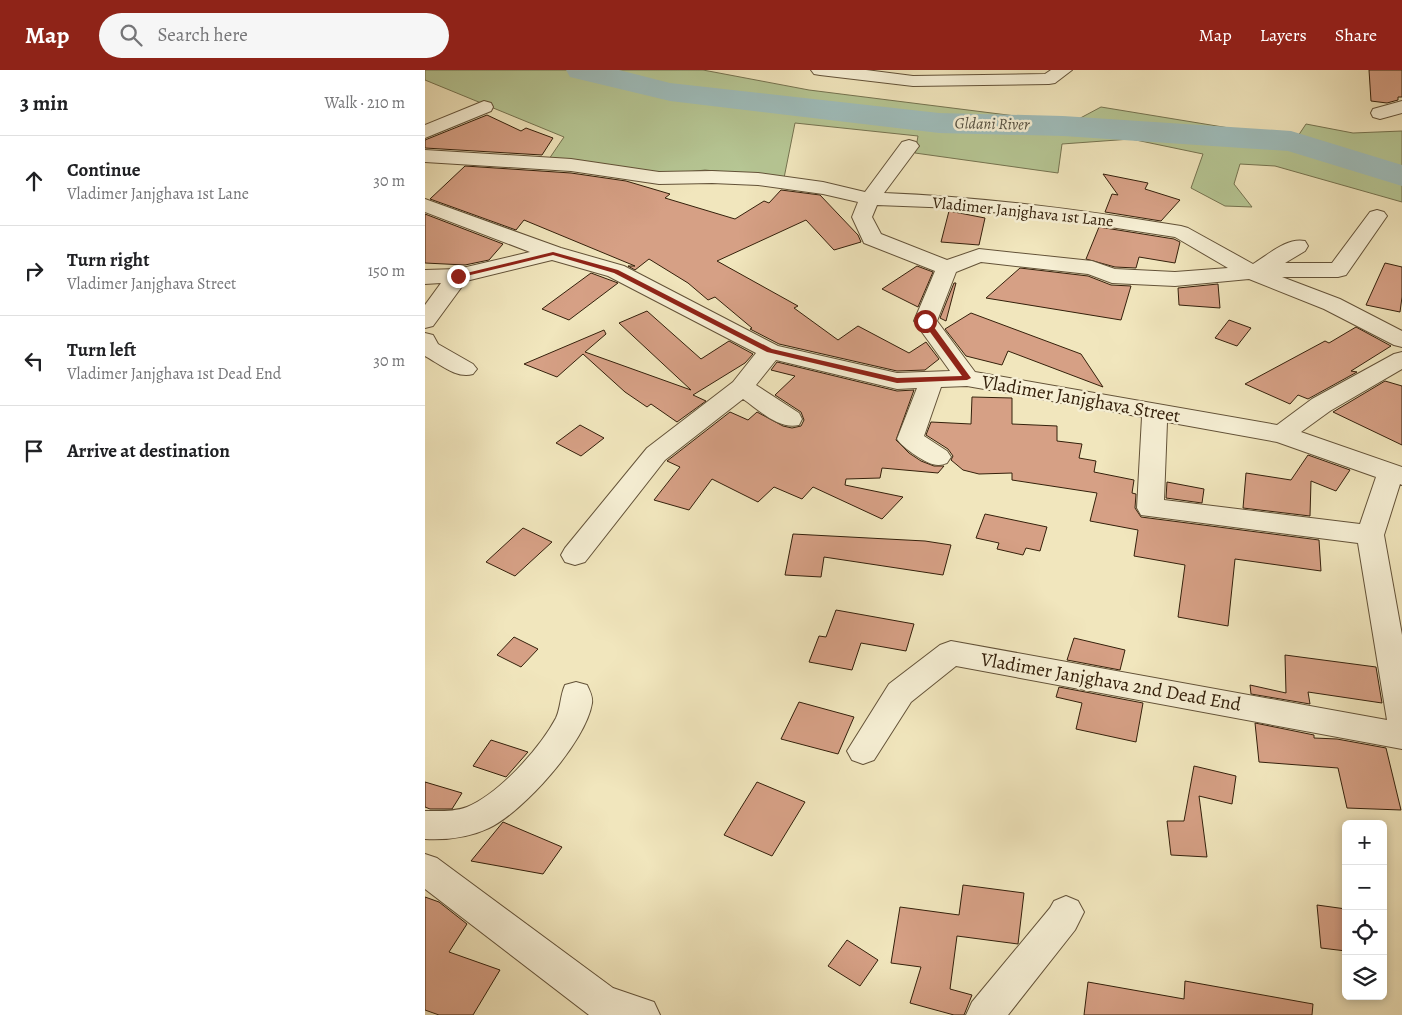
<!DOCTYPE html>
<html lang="en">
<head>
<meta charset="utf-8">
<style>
  :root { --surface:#fff; --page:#f6f6f6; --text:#202124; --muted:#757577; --line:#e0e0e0; --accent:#8f2418 }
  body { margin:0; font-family:Alegreya,serif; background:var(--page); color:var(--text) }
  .controls { position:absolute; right:15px; bottom:15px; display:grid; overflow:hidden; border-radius:8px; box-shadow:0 2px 8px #0003 }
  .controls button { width:45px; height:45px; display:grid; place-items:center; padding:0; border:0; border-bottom:1px solid var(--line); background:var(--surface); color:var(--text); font:25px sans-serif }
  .stop { position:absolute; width:15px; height:15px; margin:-11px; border:4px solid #8f2418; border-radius:50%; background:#fff }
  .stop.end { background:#8f2418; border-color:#fff; box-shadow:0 1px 5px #0008 }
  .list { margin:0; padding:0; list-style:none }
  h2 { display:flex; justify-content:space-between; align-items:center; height:65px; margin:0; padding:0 20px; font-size:21px }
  h2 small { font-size:16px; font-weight:400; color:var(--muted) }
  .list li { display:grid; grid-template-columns:32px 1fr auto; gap:15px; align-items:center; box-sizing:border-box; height:90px; padding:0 20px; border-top:1px solid var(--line) }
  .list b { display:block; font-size:19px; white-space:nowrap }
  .list p { margin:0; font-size:16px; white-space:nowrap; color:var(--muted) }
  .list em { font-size:16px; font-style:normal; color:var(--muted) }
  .icon { flex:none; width:28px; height:28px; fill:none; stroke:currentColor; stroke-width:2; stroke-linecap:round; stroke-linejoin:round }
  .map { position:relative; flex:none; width:977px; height:945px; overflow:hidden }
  header { display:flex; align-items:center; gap:30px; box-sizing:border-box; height:70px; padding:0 25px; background:var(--accent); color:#fff }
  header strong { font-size:24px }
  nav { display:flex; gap:28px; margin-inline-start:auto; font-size:18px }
  .search { width:350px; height:45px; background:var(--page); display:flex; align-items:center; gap:12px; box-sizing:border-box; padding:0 18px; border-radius:28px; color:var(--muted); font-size:19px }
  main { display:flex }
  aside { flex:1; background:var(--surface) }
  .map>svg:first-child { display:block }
  .green { fill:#b6c694; stroke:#757350 }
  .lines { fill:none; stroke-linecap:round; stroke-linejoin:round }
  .river { fill:#9fbdbb; fill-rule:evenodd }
  .building { fill:#d6a085; stroke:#34200b }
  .minor-casing { stroke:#635238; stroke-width:2 }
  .minor { fill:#f6efd4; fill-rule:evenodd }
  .route { fill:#8f2418 }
  .labels { text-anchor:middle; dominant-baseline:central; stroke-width:5; stroke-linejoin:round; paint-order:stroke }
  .far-water-label { font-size:16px; font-style:italic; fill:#544f40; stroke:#f6efd4 }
  .far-street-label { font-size:16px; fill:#34200b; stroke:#f6efd4 }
  .street-label { font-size:19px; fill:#34200b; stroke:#f6efd4 }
</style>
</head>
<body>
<header>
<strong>Map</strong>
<div class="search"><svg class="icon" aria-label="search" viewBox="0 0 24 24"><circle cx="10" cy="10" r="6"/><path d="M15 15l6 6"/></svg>Search here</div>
<nav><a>Map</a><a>Layers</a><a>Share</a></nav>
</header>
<main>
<aside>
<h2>3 min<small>Walk · 210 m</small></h2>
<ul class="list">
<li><svg class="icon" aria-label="ahead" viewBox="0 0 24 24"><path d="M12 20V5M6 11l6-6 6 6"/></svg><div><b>Continue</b><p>Vladimer Janjghava 1st Lane</p></div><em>30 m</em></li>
<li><svg class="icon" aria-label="right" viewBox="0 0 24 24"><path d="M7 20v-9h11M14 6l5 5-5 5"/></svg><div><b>Turn right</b><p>Vladimer Janjghava Street</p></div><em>150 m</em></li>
<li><svg class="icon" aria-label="left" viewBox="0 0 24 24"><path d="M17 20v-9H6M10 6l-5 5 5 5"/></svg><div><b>Turn left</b><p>Vladimer Janjghava 1st Dead End</p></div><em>30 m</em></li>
<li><svg class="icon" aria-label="arrive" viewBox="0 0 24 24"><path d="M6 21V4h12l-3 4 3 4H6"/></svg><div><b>Arrive at destination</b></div></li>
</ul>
</aside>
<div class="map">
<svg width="977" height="945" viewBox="0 0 977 945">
  <rect width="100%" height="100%" fill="#f1e6bd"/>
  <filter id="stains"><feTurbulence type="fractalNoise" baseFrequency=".004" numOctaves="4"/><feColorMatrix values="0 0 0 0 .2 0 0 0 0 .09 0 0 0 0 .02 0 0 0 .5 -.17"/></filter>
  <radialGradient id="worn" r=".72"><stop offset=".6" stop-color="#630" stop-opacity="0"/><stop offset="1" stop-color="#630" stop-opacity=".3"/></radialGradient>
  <!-- green -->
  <path class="green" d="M0 0H278L384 20 646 53 676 37 871 69 881 54 928 63 977 61V132L850 96 815 94 809 114 827 137 800 136 766 118 778 84 706 69 637 74 633 103 490 83 493 66 370 53 359 108 280 100 237 105 124 89 139 67 0 10Z"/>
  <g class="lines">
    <!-- river -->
    <path class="river" d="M141 0H194L245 13 514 43 638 46 866 61 977 95V116L863 81 638 66 514 63 245 31 145 7Z"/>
  </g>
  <!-- building -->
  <g class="building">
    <path d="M944 0H977V27H973V30L962 33 946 31Z"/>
    <path d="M62 45 96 61 101 58 128 68 117 85 0 78V70Z"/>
    <path d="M40 96 146 103 201 111 245 124 240 128 310 149 339 131 344 133 356 120 395 125 433 165 436 172 409 180 381 150 292 191 373 236 369 238 413 270 433 256 484 283 501 272 514 289 500 300 472 301 354 274 325 259 327 258 290 227 283 230 263 213 224 189 210 200 203 196H210L99 150 91 160 5 129Z"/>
    <path d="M678 104 723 113 720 119 755 130 736 151 680 142 687 124 693 125Z"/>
    <path d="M524 141 560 148 554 175 516 172Z"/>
    <path d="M0 144 78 174 64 190 40 195 0 193Z"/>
    <path d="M674 157 749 169 755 172 750 193 714 187 711 198 690 197 661 189Z"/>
    <path d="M960 193 977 197V227L975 242 941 235Z"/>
    <path d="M492 196 508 202 493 237 457 219Z"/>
    <path d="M595 198 663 206 686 215 706 216 696 250 561 228Z"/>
    <path d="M166 203 193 213 144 250 117 239Z"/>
    <path d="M529 213H531L521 251 515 248Z"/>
    <path d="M793 214 795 238 754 235 753 218Z"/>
    <path d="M222 241 276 289 304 271 328 284 320 293 268 325 281 331 252 352 226 334 222 337 200 322 158 284 132 307 99 294 179 260 181 264 160 282 266 320 194 253Z"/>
    <path d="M546 243 656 284 678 317 583 281 577 295 541 286 520 259Z"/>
    <path d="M804 250 826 258 812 276 790 268Z"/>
    <path d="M931 257 966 276 926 301 932 302 883 329 873 325 865 334 820 314 900 271 904 273Z"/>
    <path d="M352 292 472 321 489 320 471 370 484 383 496 391 509 396H519L513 403 457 398 455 408 421 409 420 415 478 427 457 449 388 417 377 429 349 417 333 432 287 409 264 440 229 430 255 397 242 391 305 342 323 350 332 342 358 356 367 358 376 356 379 350 376 342 350 325 370 306 346 300Z"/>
    <path d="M960 311 977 316V375L908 342Z"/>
    <path d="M547 327 587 328V354L632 356V371L657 374 654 388 671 391 669 402 709 410 707 423 711 424 710 438 716 447 894 470 896 501 810 489 803 556 753 547 760 495 709 486 713 460 665 451 672 423 587 410V403L554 404 538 400 526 390 528 386 523 379 501 365 506 352 546 354Z"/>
    <path d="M155 355 179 368 156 386 131 373Z"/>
    <path d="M883 385 925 400 911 421 886 411 885 446 818 438 821 403 866 410Z"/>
    <path d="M742 412 779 419 777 433 741 428Z"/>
    <path d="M560 444 622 457 615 481 601 478 598 485 572 479 574 473 551 468Z"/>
    <path d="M98 458 127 472 90 506 61 492Z"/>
    <path d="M368 464 500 471 526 475 518 505 399 487 396 507 360 505Z"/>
    <path d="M411 540 489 554 481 581 436 573 427 600 384 592 394 566 401 567Z"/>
    <path d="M89 567 113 579 96 597 72 585Z"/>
    <path d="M649 568 700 580 695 600 642 590Z"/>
    <path d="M860 585 951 597 957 633 883 622 885 634 826 624 825 615 861 623Z"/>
    <path d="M634 617 718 633 711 672 651 659 657 633 631 627Z"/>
    <path d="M374 632 429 647 413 684 356 669Z"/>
    <path d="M830 653 889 665V668L912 669 961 678 976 740 922 738 913 698 834 692Z"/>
    <path d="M66 670 103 682 81 707 48 696Z"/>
    <path d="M769 696 811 706 807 734 774 726 782 787 746 785 742 751H759Z"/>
    <path d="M0 712 37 723 27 739H5L0 737Z"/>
    <path d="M332 712 380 732 347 786 299 765Z"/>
    <path d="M78 752 137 777 118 804 46 791Z"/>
    <path d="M538 815 599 823 593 874 532 866 525 919 547 925 539 945H529L485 933 496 897 466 893 475 837 534 845Z"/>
    <path d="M0 827 14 832 42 854 24 882 75 900 48 945H14L0 940Z"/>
    <path d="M892 835 921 839V881L896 878Z"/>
    <path d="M422 870 453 890 435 916 403 896Z"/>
    <path d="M760 911 888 934 887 945H659L663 912 759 929Z"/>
  </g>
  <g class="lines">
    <defs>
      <g id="minor">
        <path d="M386 0H441L488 6 620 4 626 0H647L630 13 624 14 488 16 395 5 389 4Z"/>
        <path d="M59 31 66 33 68 37 66 41 0 68V55Z"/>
        <path d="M977 31V43L955 49 948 47 946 43 948 39Z"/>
        <path d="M484 70 491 72 494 76 459 123C560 127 656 140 756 156L763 158 828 194C843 185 862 167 880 171L883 176 880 181 860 193H907L945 142 952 140 959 142 962 146 921 205 913 207H857L915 229 977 261V277L969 275 899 239 824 209 750 216 687 213 663 204 556 192 531 202 512 251 550 302 852 355 887 329 969 284 977 282V299L905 341 876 362 977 397V415L975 414 959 465 977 565V679L531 596 486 632 449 690 438 694 427 690 422 681 464 614 515 575 526 571 962 650 933 473 716 445 712 438 717 347 542 316 516 317 499 366 522 381 526 387 522 393C519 394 517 395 514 395 503 396 478 378 472 369L492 318 472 319 351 290 331 315 374 343 377 349 374 355C354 360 334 340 318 329L240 390 160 492 150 495 140 492 136 485 140 478 222 378 308 312 331 283 183 206 127 190 41 211 8 256 0 258V235L16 213 0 214V200L33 199 105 182 0 142V129L136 178 199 196 353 276 472 303 525 301 489 251 510 201 439 173 427 147 433 132 398 124 333 115 287 113 234 114 146 101 0 92V80L146 89 234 102 287 101 333 103 398 112 440 122 477 72ZM452 135 530 138 640 150 750 167 803 198 750 202 690 199 667 191 554 179 522 190 456 164 447 147ZM742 352 852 372 951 407 935 454 739 430Z"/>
        <path d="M0 263 8 265 13 274 48 294 52 299 48 304C31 309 15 294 0 286Z"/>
        <path d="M151 612 162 615C165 621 168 627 167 633 161 672 98 742 64 758 43 768 22 770 0 769V741C13 741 29 742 42 737 74 724 115 678 131 648 136 637 135 626 140 615Z"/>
        <path d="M0 784 12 788 188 918 229 932 235 945H164L0 819Z"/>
        <path d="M641 826 653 831 659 842 650 860 583 945H541L547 932 625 838 629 831Z"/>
      </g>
    </defs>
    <!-- minor casing -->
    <use href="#minor" class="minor-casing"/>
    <!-- minor -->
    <use href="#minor" class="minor"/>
  </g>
  <!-- route -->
  <path class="route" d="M128 182 193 200 347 279 472 308 537 306 497 251 503 249 546 308 542 310 472 313 342 282 189 203 128 185 33 208 29 206Z"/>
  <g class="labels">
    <!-- far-water labels -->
    <g class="far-water-label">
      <text transform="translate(567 54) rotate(1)">Gldani River</text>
    </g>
    <!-- far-street labels -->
    <g class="far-street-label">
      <text transform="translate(598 142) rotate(6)">Vladimer Janjghava 1st Lane</text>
    </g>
    <!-- street labels -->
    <g class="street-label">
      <text transform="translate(656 329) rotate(10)">Vladimer Janjghava Street</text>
      <text transform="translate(686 612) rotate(10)">Vladimer Janjghava 2nd Dead End</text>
    </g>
  </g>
  <rect width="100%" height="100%" filter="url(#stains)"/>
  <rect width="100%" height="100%" fill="url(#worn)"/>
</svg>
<div class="controls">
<button>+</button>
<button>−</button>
<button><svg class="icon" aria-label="locate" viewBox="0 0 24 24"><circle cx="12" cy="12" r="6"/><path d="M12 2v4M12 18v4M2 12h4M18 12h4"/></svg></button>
<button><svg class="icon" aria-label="layers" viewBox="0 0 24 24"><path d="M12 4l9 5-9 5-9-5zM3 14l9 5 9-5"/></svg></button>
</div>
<div class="stop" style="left:500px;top:251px"></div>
<div class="stop end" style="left:33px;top:206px"></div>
</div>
</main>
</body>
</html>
